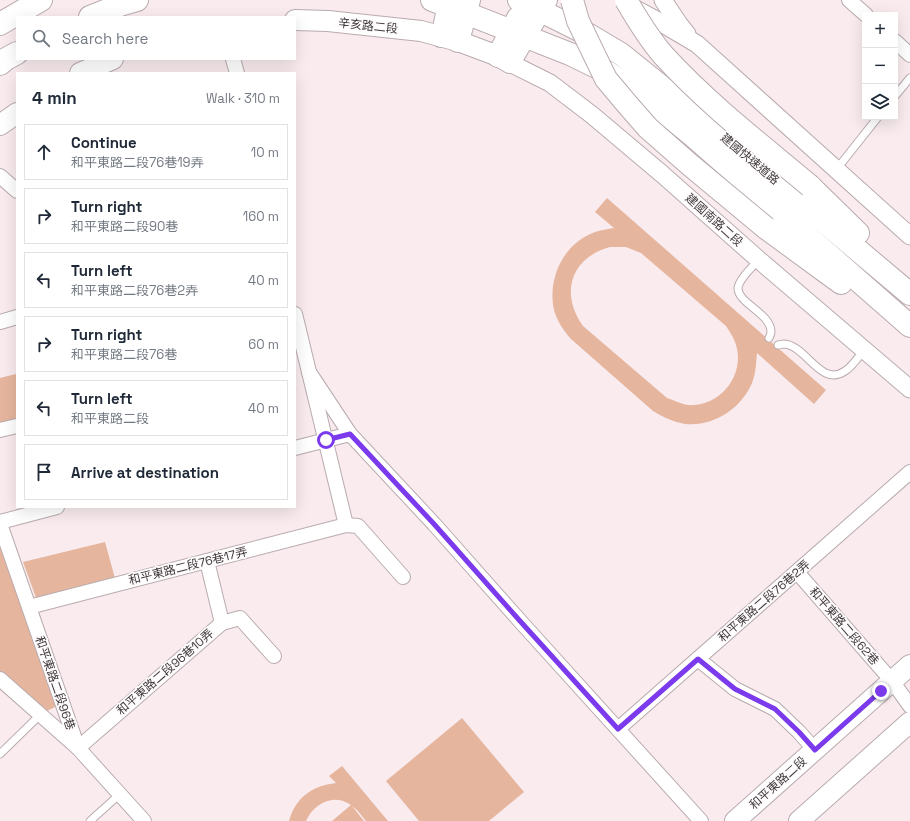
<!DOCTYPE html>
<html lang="en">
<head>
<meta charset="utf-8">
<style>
  :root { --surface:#fff; --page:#f2f2f3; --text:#1f2937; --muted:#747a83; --line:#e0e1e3 }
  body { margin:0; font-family:"Space Grotesk","Noto Sans TC",sans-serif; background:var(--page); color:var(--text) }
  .controls { position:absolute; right:12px; top:12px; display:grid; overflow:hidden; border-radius:0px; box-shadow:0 4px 16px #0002 }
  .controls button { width:36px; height:36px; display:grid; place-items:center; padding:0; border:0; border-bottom:1px solid var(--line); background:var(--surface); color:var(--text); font:20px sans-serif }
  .stop { position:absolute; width:12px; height:12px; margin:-9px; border:3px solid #7c3aed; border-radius:50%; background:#fff }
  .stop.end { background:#7c3aed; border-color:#fff; box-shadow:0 1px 4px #0008 }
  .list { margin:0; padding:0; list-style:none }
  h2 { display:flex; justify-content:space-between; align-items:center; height:52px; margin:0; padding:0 16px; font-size:17px }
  h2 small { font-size:13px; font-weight:400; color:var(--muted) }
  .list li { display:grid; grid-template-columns:26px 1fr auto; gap:12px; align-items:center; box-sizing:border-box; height:56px; margin:0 8px 8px; padding:0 8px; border:1px solid var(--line); border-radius:0px }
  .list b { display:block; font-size:15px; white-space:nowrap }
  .list p { margin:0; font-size:13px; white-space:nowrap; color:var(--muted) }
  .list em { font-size:13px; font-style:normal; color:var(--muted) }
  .icon { flex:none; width:22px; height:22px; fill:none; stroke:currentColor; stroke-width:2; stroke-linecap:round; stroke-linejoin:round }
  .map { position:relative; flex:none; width:910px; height:821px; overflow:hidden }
  .search { position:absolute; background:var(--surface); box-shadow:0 4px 16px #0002; left:16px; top:16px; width:280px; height:44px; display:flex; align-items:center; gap:10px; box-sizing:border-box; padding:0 14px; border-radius:0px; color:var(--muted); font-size:15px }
  .panel { position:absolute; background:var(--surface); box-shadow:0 4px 16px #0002; left:16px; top:72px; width:280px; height:436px; border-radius:0px }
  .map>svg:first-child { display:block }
  .green { fill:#e6b59e; fill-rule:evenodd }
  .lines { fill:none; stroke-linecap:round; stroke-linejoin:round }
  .service-casing { stroke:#b9abae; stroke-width:9 }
  .minor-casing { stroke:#b9abae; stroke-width:16 }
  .tertiary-casing { stroke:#b9abae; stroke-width:19 }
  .secondary-casing { stroke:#b9abae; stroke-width:22 }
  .primary-casing { stroke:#b9abae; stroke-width:24 }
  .trunk-casing { stroke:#b9abae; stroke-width:24 }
  .service { stroke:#fff; stroke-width:7 }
  .minor { stroke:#fff; stroke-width:14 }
  .tertiary { stroke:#fff; stroke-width:17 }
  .secondary { stroke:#fff; stroke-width:20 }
  .primary { stroke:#fff; stroke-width:22 }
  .trunk { stroke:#fff; stroke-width:22 }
  .trunk-bridge-casing { stroke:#b9abae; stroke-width:24; stroke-linecap:butt }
  .trunk-bridge { stroke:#fff; stroke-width:22 }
  .route { stroke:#7c3aed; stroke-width:5 }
  .labels { text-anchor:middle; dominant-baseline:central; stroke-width:3.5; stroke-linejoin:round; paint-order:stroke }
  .street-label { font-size:12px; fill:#3f393b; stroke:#fefbfc }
</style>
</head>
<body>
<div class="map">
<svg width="910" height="821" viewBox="0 0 910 821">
  <rect width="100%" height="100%" fill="#f9ebee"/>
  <!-- green -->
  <g class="green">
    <path d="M607 198 826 390 814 404 757 353C756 363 756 373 752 383 741 409 713 427 685 424 673 422 663 417 653 411L571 339C564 331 557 321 554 310 547 278 564 243 595 232 601 230 608 229 614 228L595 212ZM610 247H626L641 253 726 326C729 331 733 336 735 342 746 370 725 403 694 405 684 406 676 401 667 398L583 326C560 294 570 258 610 247Z"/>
    <path d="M16 374 17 378V423L0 428V378Z"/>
    <path d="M0 530 59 705 43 713 0 676Z"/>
    <path d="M105 542 116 582 38 603 23 562Z"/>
    <path d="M462 718 524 792 489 821H419L386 781Z"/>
    <path d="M342 766 388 821H366L357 810 352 806 364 821H332L351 805C334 793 314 803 306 821H289C296 797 312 786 336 783L329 776Z"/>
  </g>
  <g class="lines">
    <defs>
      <g id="service">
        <path d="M895 96 910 78"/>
        <path d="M836 170 878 117"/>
        <path d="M759 260C753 266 739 279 738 288 738 304 771 313 771 332 771 334 770 336 769 338"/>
        <path d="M778 345C780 345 782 344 784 344 806 345 821 388 845 371 852 367 859 356 864 350"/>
        <path d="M0 754 40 715"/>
        <path d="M90 821 120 794"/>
      </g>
      <g id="minor">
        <path d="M849 0 866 15"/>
        <path d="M895 41 910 55"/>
        <path d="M233 59 237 73"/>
        <path d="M0 176 17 191"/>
        <path d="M295 314 346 525"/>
        <path d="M0 322 17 317"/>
        <path d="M309 372 350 434 434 524 520 621 701 821"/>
        <path d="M0 430 17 426"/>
        <path d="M295 448 350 434"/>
        <path d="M0 522 57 507"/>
        <path d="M0 524 78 748 144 821"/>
        <path d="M797 572 892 681 910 706"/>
        <path d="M29 607 346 525 358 526 403 577"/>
        <path d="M222 623 240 618 274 656"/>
        <path d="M698 659 735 689 775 709 799 732 815 750"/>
        <path d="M0 679 78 748 222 623 207 561"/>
        <path d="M618 729 910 472"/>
      </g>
      <g id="tertiary">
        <path d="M663 0 679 24 687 34"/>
        <path d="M628 5 658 21 697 44 910 236"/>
        <path d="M510 63 550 83 592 115 662 174 759 260 910 389"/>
      </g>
      <g id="secondary">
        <path d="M295 20 328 21 421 31 458 41 498 56 510 63 547 0"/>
        <path d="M441 37 449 0"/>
        <path d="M80 73 113 59"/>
        <path d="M0 125 17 113"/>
        <path d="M735 821 910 665"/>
        <path d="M799 821 910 722"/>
      </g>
      <g id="primary">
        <path d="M432 0 448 6"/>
        <path d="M90 17 120 5 137 0"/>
        <path d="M0 24 41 0"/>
        <path d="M0 64 6 59 17 53"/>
      </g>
      <g id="trunk">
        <path d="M519 0 589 35 621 54 704 121 910 294"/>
        <path d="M448 6 570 54 609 73 646 98 692 135 910 326"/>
        <path d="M458 41 469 0"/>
        <path d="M498 56 518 18"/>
        <path d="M810 186 858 233"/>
        <path d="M766 228 841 283"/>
      </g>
    </defs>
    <!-- service casing -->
    <use href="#service" class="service-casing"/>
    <!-- minor casing -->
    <use href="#minor" class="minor-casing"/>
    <!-- tertiary casing -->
    <use href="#tertiary" class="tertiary-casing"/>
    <!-- secondary casing -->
    <use href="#secondary" class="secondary-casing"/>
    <!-- primary casing -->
    <use href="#primary" class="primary-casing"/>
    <!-- trunk casing -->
    <use href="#trunk" class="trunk-casing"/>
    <!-- service -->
    <use href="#service" class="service"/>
    <!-- minor -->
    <use href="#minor" class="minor"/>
    <!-- tertiary -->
    <use href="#tertiary" class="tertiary"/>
    <!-- secondary -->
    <use href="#secondary" class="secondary"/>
    <!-- primary -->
    <use href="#primary" class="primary"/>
    <!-- trunk -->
    <use href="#trunk" class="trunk"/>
    <defs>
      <g id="trunk-bridge">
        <path d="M572 0 578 21 606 79 627 104 648 128 689 164 766 228"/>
        <path d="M626 0C637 19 649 39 664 56 708 104 760 144 810 186"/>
      </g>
    </defs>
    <!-- trunk-bridge casing -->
    <use href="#trunk-bridge" class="trunk-bridge-casing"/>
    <!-- trunk-bridge -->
    <use href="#trunk-bridge" class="trunk-bridge"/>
  </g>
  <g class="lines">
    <!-- route -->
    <path class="route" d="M326 440 350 434 434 524 520 621 618 729 698 659 735 689 775 709 799 732 815 750 881 691"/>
  </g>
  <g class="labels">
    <!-- street labels -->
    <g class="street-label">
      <text transform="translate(368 26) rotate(6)">辛亥路二段</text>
      <text transform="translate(750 159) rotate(40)">建國快速道路</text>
      <text transform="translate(714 220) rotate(42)">建國南路二段</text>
      <text transform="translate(188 566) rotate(-14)">和平東路二段76巷17弄</text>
      <text transform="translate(764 601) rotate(-41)">和平東路二段76巷2弄</text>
      <text transform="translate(844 626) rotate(49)">和平東路二段62巷</text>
      <text transform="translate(165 672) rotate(-41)">和平東路二段96巷10弄</text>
      <text transform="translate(55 683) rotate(71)">和平東路二段96巷</text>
      <text transform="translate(778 783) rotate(-42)">和平東路二段</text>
    </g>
  </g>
</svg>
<div class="controls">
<button>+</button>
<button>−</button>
<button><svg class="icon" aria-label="layers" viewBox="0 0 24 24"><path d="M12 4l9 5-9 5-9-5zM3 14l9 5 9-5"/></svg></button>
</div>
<div class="stop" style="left:326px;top:440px"></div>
<div class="stop end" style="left:881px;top:691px"></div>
<div class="search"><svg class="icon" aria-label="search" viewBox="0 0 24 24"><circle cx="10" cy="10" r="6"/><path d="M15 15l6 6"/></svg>Search here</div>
<section class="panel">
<h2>4 min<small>Walk · 310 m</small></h2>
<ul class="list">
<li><svg class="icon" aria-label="ahead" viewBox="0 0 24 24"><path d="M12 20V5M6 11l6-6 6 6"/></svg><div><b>Continue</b><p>和平東路二段76巷19弄</p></div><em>10 m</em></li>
<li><svg class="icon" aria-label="right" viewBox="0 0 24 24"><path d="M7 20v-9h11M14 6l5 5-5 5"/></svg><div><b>Turn right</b><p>和平東路二段90巷</p></div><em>160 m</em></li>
<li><svg class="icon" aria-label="left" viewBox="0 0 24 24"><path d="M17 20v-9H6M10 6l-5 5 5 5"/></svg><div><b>Turn left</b><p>和平東路二段76巷2弄</p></div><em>40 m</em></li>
<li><svg class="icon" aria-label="right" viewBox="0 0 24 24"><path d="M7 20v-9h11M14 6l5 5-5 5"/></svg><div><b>Turn right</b><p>和平東路二段76巷</p></div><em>60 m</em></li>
<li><svg class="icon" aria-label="left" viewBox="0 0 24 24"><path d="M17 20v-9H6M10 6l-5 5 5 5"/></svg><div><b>Turn left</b><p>和平東路二段</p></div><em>40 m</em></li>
<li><svg class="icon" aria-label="arrive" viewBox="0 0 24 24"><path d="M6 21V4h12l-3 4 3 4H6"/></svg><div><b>Arrive at destination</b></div></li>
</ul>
</section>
</div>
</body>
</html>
